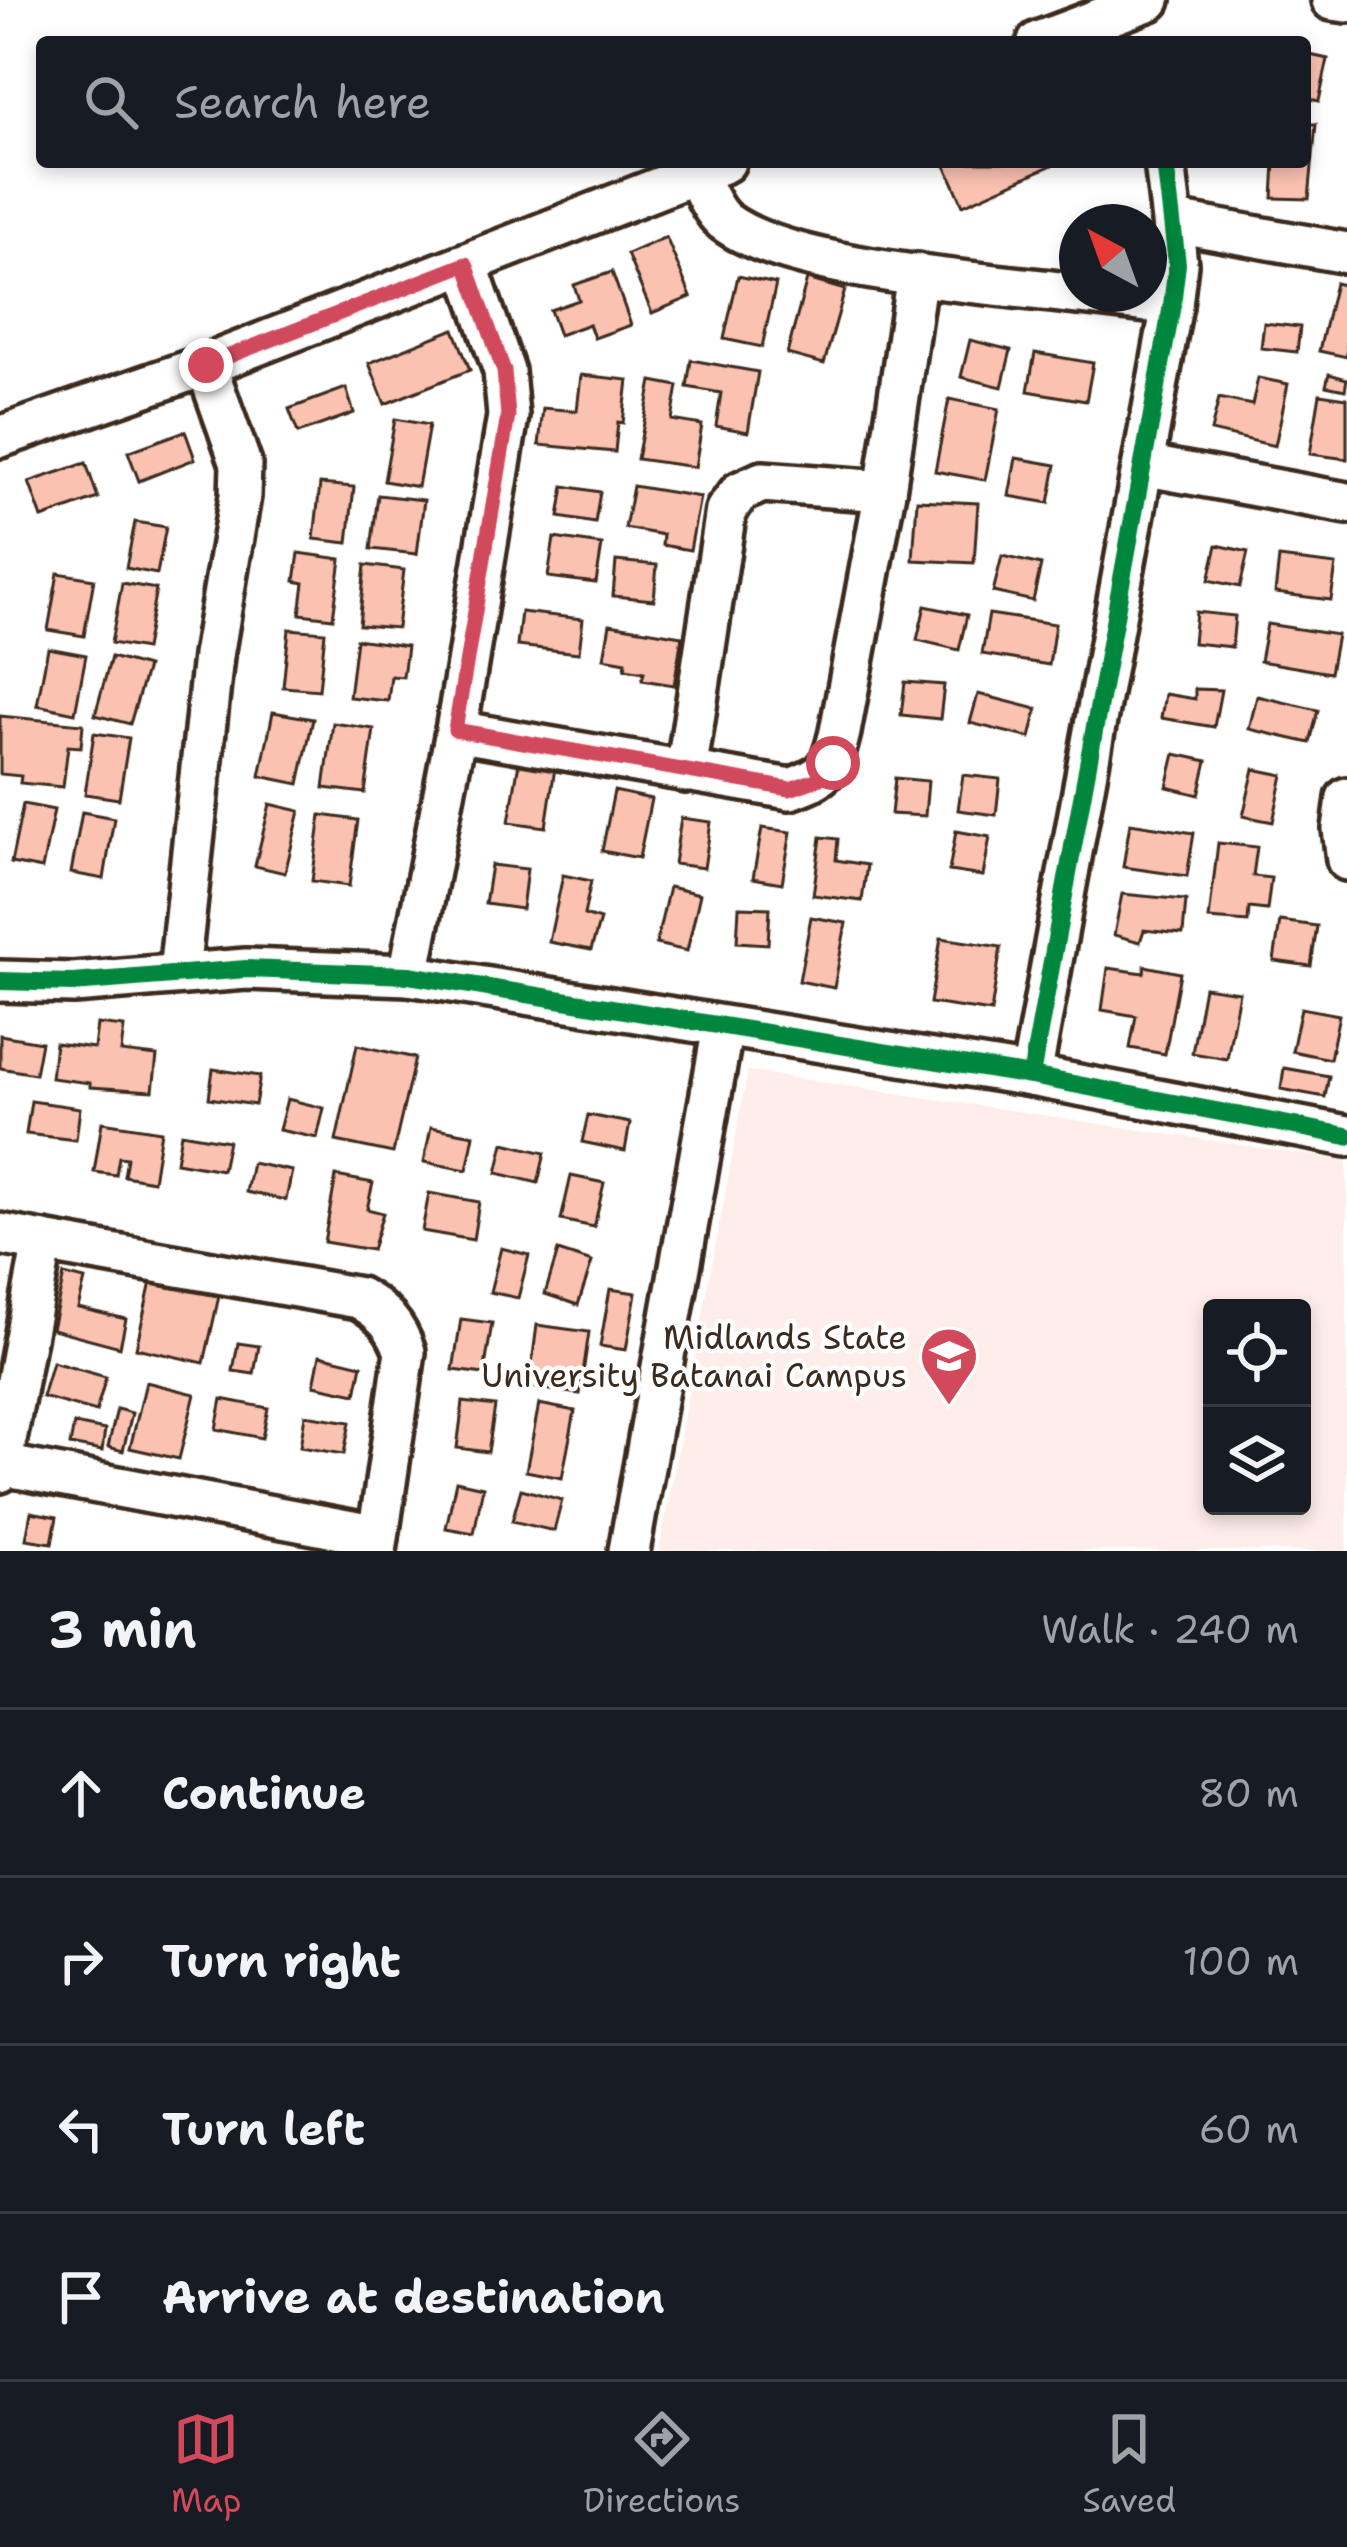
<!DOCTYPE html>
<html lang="en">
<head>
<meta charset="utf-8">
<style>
  :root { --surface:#171b24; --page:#20242c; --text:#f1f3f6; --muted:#9ea1a6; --line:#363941; --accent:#d1495b }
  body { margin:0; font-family:"Shantell Sans",sans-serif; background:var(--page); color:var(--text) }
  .controls { position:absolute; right:36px; bottom:36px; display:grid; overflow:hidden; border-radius:12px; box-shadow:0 6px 18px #0003 }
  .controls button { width:108px; height:108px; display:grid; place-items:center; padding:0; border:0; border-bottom:3px solid var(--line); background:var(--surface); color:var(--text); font:60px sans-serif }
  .compass { position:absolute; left:1059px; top:204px; width:108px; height:108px; border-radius:50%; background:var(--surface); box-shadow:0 6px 18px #0003; rotate:319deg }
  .stop { position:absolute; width:36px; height:36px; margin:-27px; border:9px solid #d1495b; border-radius:50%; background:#fff }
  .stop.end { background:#d1495b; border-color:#fff; box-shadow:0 3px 12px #0008 }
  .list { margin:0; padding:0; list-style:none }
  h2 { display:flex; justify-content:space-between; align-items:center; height:156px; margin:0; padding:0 48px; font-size:51px }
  h2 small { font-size:39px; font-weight:400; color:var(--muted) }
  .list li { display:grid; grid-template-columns:78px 1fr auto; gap:36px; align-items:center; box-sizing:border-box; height:168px; padding:0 48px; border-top:3px solid var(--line) }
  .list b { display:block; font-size:45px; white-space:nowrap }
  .list em { font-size:39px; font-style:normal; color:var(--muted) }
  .icon { flex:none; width:66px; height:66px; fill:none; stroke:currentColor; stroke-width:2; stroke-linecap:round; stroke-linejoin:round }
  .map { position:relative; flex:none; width:1347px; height:1551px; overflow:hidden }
  .search { position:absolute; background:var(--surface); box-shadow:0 6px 18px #0003; left:36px; right:36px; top:36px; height:132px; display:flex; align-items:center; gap:30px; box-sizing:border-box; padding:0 42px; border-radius:12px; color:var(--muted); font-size:45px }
  .sheet { height:828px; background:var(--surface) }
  nav { display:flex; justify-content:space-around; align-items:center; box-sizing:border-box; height:168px; border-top:3px solid var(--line); background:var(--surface); font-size:33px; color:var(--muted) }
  nav a { display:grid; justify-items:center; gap:6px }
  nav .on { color:var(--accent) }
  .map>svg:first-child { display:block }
  .built { fill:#feede8; fill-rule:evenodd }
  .building { fill:#fbc2b2; stroke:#3b2a1e; stroke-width:3 }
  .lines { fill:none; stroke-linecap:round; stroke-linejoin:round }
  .street-casing { stroke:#3b2a1e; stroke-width:48 }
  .street { stroke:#fff; stroke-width:39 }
  .cycleway-casing { stroke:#fff; stroke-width:26 }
  .cycleway { stroke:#00873e; stroke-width:18 }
  .route { stroke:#d1495b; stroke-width:15 }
  .labels { text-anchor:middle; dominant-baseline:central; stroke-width:9; stroke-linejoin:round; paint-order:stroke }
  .poi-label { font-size:33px; fill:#3b2a1e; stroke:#fff; text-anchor:end }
</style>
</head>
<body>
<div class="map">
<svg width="1347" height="1551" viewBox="0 0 1347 1551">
  <rect width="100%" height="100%" fill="#fff"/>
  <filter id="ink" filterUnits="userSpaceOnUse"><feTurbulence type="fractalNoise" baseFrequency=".00833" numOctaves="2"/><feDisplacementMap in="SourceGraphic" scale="24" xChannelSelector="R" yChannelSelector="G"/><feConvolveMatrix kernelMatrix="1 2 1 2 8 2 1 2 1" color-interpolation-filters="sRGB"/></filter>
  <g filter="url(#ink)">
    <!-- built -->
    <path class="built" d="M748 1071 1347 1161V1551H659ZM1212 1308H1302V1506H1212Z"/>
    <!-- building -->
    <g class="building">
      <path d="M1305 54 1328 59 1319 101 1305 98Z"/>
      <path d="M1305 124H1316L1309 199 1273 198 1275 162H1305Z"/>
      <path d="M944 162H1059L963 205Z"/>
      <path d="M666 237 691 297 652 313 627 254Z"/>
      <path d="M612 272 631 325 594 338 589 324 559 335 550 310 579 300 574 285Z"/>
      <path d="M738 276 776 284 762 347 724 339Z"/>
      <path d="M807 279 845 290 824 364 787 354Z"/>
      <path d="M1335 283 1347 286V357L1319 351Z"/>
      <path d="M1264 323 1300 327 1297 352 1261 348Z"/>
      <path d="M454 329 470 370 385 404 369 363Z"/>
      <path d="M970 340 1011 350 1002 387 961 377Z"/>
      <path d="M1035 353 1093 363 1086 401 1028 391Z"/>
      <path d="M691 360 758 372 748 432 716 426 721 393 687 387Z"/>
      <path d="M1329 374 1347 379 1345 390 1326 386Z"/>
      <path d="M581 375 628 380 623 423 618 422 615 452 539 445 543 408 577 411Z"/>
      <path d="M1258 378 1288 384 1275 446 1211 431 1219 398 1252 405Z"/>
      <path d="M652 381 678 386 672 420 702 425 695 467 637 459Z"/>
      <path d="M346 388 354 413 298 433 289 409Z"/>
      <path d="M1320 394 1347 398V459L1310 454Z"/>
      <path d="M949 399 999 409 985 480 935 471Z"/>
      <path d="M395 419 429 425 418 487 384 481Z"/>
      <path d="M185 431 195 459 139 481 128 452Z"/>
      <path d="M1016 458 1056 465 1049 503 1009 496Z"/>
      <path d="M86 463 98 498 42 518 29 482Z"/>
      <path d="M320 484 354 487 348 543 314 539Z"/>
      <path d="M564 486 600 492 595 523 559 517Z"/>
      <path d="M633 486 700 497 690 550 662 545 663 535 625 528Z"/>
      <path d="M378 495 424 500 417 554 371 549Z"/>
      <path d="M917 500 978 503 974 563 913 560Z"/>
      <path d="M135 522 166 527 157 574 126 568Z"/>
      <path d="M554 538 602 545 596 583 548 577Z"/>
      <path d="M1217 545 1248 552 1240 587 1209 580Z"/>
      <path d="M299 553 341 559 333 618 300 614 304 583 295 581Z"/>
      <path d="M1002 556 1041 565 1033 601 993 592Z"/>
      <path d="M1279 558 1336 565 1331 600 1275 593Z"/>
      <path d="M616 561 657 565 654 600 613 596Z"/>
      <path d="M365 565 404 570 397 628 359 625Z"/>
      <path d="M58 573 94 579 84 636 48 630Z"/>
      <path d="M122 583 156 589 145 649 111 643Z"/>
      <path d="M925 606 967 615 959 650 917 640Z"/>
      <path d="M521 612 583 619 579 653 517 646Z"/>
      <path d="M1196 612 1235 616 1232 647 1193 643Z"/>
      <path d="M989 614 1055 624 1049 665 982 654Z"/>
      <path d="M610 624 682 636 674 685 642 680 644 672 625 669 626 662 604 658Z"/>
      <path d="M1267 624 1337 635 1330 673 1260 661Z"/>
      <path d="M289 629 325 632 319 690 283 687Z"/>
      <path d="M356 639 407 646 403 677 391 676 388 701 349 697Z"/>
      <path d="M48 648 86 655 75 713 37 705Z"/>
      <path d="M111 657 147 667 130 724 95 715Z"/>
      <path d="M905 682 944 685 940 719 901 715Z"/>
      <path d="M1195 689 1221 690 1214 727 1161 718 1165 694 1195 699Z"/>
      <path d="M978 694 1037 709 1030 738 970 723Z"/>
      <path d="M1257 696 1318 710 1310 743 1249 729Z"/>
      <path d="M273 712 313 719 299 784 260 776Z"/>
      <path d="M0 716 83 724 81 747 68 746 63 787 20 783 21 776 0 774Z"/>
      <path d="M333 723 374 729 365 793 324 788Z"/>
      <path d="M94 733 129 738 119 799 85 794Z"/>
      <path d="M1175 754 1207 761 1199 795 1167 787Z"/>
      <path d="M520 756 556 761 546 827 509 822Z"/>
      <path d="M1254 769 1283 775 1273 822 1243 816Z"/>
      <path d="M963 775 1000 779 996 815 958 810Z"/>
      <path d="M895 778 928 781 925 816 891 814Z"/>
      <path d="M614 791 651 799 639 858 602 851Z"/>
      <path d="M23 804 54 810 42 869 11 863Z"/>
      <path d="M270 804 300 811 285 873 255 866Z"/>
      <path d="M82 812 114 818 104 879 71 873Z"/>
      <path d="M321 815 358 820 349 886 312 881Z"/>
      <path d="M681 818 711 822 704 868 674 864Z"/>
      <path d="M1130 823 1194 833 1187 876 1123 867Z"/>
      <path d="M762 828 791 832 782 883 753 878Z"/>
      <path d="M956 831 990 837 983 876 949 871Z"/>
      <path d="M821 837 838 839 836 860 867 865 862 901 813 895Z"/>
      <path d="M1218 843 1257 847 1253 876 1271 878 1267 910 1249 908 1248 922 1209 919Z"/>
      <path d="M491 865 527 869 522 909 485 904Z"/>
      <path d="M563 875 591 881 584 915 600 920 591 950 549 942Z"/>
      <path d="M669 887 700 894 687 951 656 944Z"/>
      <path d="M1122 894 1186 900 1183 934 1144 930 1140 942 1114 935Z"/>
      <path d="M739 907 770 908 768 944 737 942Z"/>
      <path d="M811 917 846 923 834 988 799 981Z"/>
      <path d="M1280 921 1317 926 1311 966 1274 961Z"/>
      <path d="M941 938 1001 947 991 1012 930 1003Z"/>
      <path d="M1145 966 1180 973 1165 1054 1130 1048 1136 1016 1102 1010 1108 968 1144 973Z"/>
      <path d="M1204 987 1239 992 1227 1059 1192 1053Z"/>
      <path d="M1301 1008 1339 1015 1330 1059 1292 1051Z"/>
      <path d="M97 1024 124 1027 121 1052 157 1056 153 1091 90 1087V1083L51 1078 55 1043 94 1048Z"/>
      <path d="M0 1035 41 1042 35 1074 0 1068Z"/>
      <path d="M357 1045 415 1058 393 1153 336 1141Z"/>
      <path d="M1284 1068 1329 1076 1325 1097 1281 1089Z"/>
      <path d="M213 1069 260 1076 255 1105 209 1098Z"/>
      <path d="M287 1099 324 1108 317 1138 279 1130Z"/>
      <path d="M31 1101 80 1108 76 1140 26 1134Z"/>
      <path d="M588 1115 630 1123 625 1151 582 1142Z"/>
      <path d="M102 1122 161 1131 153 1181 124 1176 127 1158 119 1157 116 1175 94 1172Z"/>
      <path d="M431 1127 474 1135 467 1170 424 1162Z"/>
      <path d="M181 1133 228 1141 222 1170 176 1162Z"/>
      <path d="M504 1143 545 1153 538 1183 497 1173Z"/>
      <path d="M252 1163 292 1171 286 1200 246 1192Z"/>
      <path d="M336 1176 373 1183 367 1209 383 1213 372 1250 324 1242Z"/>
      <path d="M571 1176 604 1183 594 1227 561 1220Z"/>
      <path d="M429 1193 479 1202 473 1240 422 1231Z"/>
      <path d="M501 1248 529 1255 518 1298 490 1292Z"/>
      <path d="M558 1251 592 1262 578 1305 545 1294Z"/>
      <path d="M64 1275 85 1280 78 1308 126 1319 120 1347 52 1329Z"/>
      <path d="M151 1282 219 1296 204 1363 136 1348Z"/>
      <path d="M610 1289 636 1293 626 1350 600 1346Z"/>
      <path d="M461 1319 492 1323 484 1374 453 1370Z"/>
      <path d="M537 1325 589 1332 580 1394 529 1387Z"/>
      <path d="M238 1343 259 1346 254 1374 233 1371Z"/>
      <path d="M320 1355 362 1365 356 1394 314 1385Z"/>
      <path d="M52 1362 106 1377 96 1412 42 1397Z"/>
      <path d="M146 1382 195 1394 179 1459 130 1448Z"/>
      <path d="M222 1399 268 1408 262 1438 216 1429Z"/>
      <path d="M463 1402 495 1406 488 1452 457 1448Z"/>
      <path d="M539 1404 575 1411 562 1478 526 1471Z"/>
      <path d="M117 1409 132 1413 123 1451 108 1447Z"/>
      <path d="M305 1415 350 1422 344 1454 300 1447Z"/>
      <path d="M74 1424 105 1430 102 1451 70 1445Z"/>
      <path d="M456 1481 483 1487 474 1533 446 1528Z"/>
      <path d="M521 1489 562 1500 554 1531 512 1521Z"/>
      <path d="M31 1512 57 1517 52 1543 26 1539Z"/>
    </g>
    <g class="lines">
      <defs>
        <g id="street">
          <path d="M1332 0 1347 2"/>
          <path d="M1038 42 1150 0"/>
          <path d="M696 173C703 188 711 210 724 221 788 271 991 283 1077 294"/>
          <path d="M1175 222 1347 253"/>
          <path d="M1080 294 1172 305"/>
          <path d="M0 437 206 365 725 162"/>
          <path d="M1143 465 1347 503"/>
          <path d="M456 731 790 789C827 776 831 770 840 732L885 491 917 274"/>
          <path d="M686 772 726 510 740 492 762 482 885 491"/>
          <path d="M1347 798 1343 829 1347 860"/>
          <path d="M179 973 213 656 240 496 241 464 206 365"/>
          <path d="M409 975 456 731 508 416 504 371 467 264"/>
          <path d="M0 981 73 983 246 969 409 975 1031 1076 1347 1136"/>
          <path d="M1031 1076 1172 305 1177 264 1165 162"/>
          <path d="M0 1234 43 1242 0 1472"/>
          <path d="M43 1242 359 1298C383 1312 396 1325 405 1352L376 1551"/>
          <path d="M2 1465 378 1536"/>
          <path d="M629 1551 723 1027"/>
        </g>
      </defs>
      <!-- street casing -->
      <use href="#street" class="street-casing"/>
      <!-- street -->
      <use href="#street" class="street"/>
      <defs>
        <g id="cycleway">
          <path d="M0 981 73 983 246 969 409 975 1031 1076 1347 1136"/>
          <path d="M1031 1076 1172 305 1177 264 1165 162"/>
        </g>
      </defs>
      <!-- cycleway casing -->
      <use href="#cycleway" class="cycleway-casing"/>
      <!-- cycleway -->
      <use href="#cycleway" class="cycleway"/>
    </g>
  </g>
  <g class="lines" filter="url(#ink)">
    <!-- route -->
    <path class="route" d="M206 365 466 264 504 371 508 416 455 730 790 789 818 779 833 763"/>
  </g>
  <!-- icons -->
  <defs>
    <symbol id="university-pin" viewBox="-11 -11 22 30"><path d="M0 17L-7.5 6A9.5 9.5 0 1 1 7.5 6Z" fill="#d1495b" stroke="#fff"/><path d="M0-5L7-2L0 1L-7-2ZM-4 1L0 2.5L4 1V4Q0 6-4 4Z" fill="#fff"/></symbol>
  </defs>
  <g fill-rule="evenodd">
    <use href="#university-pin" x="916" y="1323" width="66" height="90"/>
  </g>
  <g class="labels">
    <!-- poi labels -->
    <g class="poi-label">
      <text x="907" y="1337">Midlands State<tspan x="907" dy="38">University Batanai Campus</tspan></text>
    </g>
  </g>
</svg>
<div class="controls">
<button><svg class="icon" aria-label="locate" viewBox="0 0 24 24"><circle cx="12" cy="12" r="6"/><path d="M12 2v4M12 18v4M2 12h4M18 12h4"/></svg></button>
<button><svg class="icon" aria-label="layers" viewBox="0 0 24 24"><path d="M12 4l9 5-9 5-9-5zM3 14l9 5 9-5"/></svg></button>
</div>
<svg class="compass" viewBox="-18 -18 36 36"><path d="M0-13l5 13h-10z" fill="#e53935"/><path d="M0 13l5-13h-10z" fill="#9ea1a6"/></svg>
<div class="stop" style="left:833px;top:763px"></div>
<div class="stop end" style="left:206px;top:365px"></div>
<div class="search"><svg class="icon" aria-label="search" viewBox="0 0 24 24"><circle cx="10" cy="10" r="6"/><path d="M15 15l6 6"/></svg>Search here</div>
</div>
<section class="sheet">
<h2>3 min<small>Walk · 240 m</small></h2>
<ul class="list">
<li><svg class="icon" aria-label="ahead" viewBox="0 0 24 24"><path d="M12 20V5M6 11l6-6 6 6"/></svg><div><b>Continue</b></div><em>80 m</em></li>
<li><svg class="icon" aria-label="right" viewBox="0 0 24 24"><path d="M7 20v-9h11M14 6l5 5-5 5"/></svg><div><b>Turn right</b></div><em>100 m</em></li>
<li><svg class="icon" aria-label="left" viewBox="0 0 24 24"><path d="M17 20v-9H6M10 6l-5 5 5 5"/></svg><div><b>Turn left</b></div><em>60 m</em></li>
<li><svg class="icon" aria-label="arrive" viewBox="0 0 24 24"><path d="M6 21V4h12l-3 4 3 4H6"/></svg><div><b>Arrive at destination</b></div></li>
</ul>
</section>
<nav>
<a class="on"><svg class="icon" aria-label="map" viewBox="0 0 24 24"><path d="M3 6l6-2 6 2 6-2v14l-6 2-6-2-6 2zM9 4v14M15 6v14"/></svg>Map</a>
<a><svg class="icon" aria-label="directions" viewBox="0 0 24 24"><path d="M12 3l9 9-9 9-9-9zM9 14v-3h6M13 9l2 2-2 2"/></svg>Directions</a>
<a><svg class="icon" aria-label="saved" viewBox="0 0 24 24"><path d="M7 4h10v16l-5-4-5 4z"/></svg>Saved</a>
</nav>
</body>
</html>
